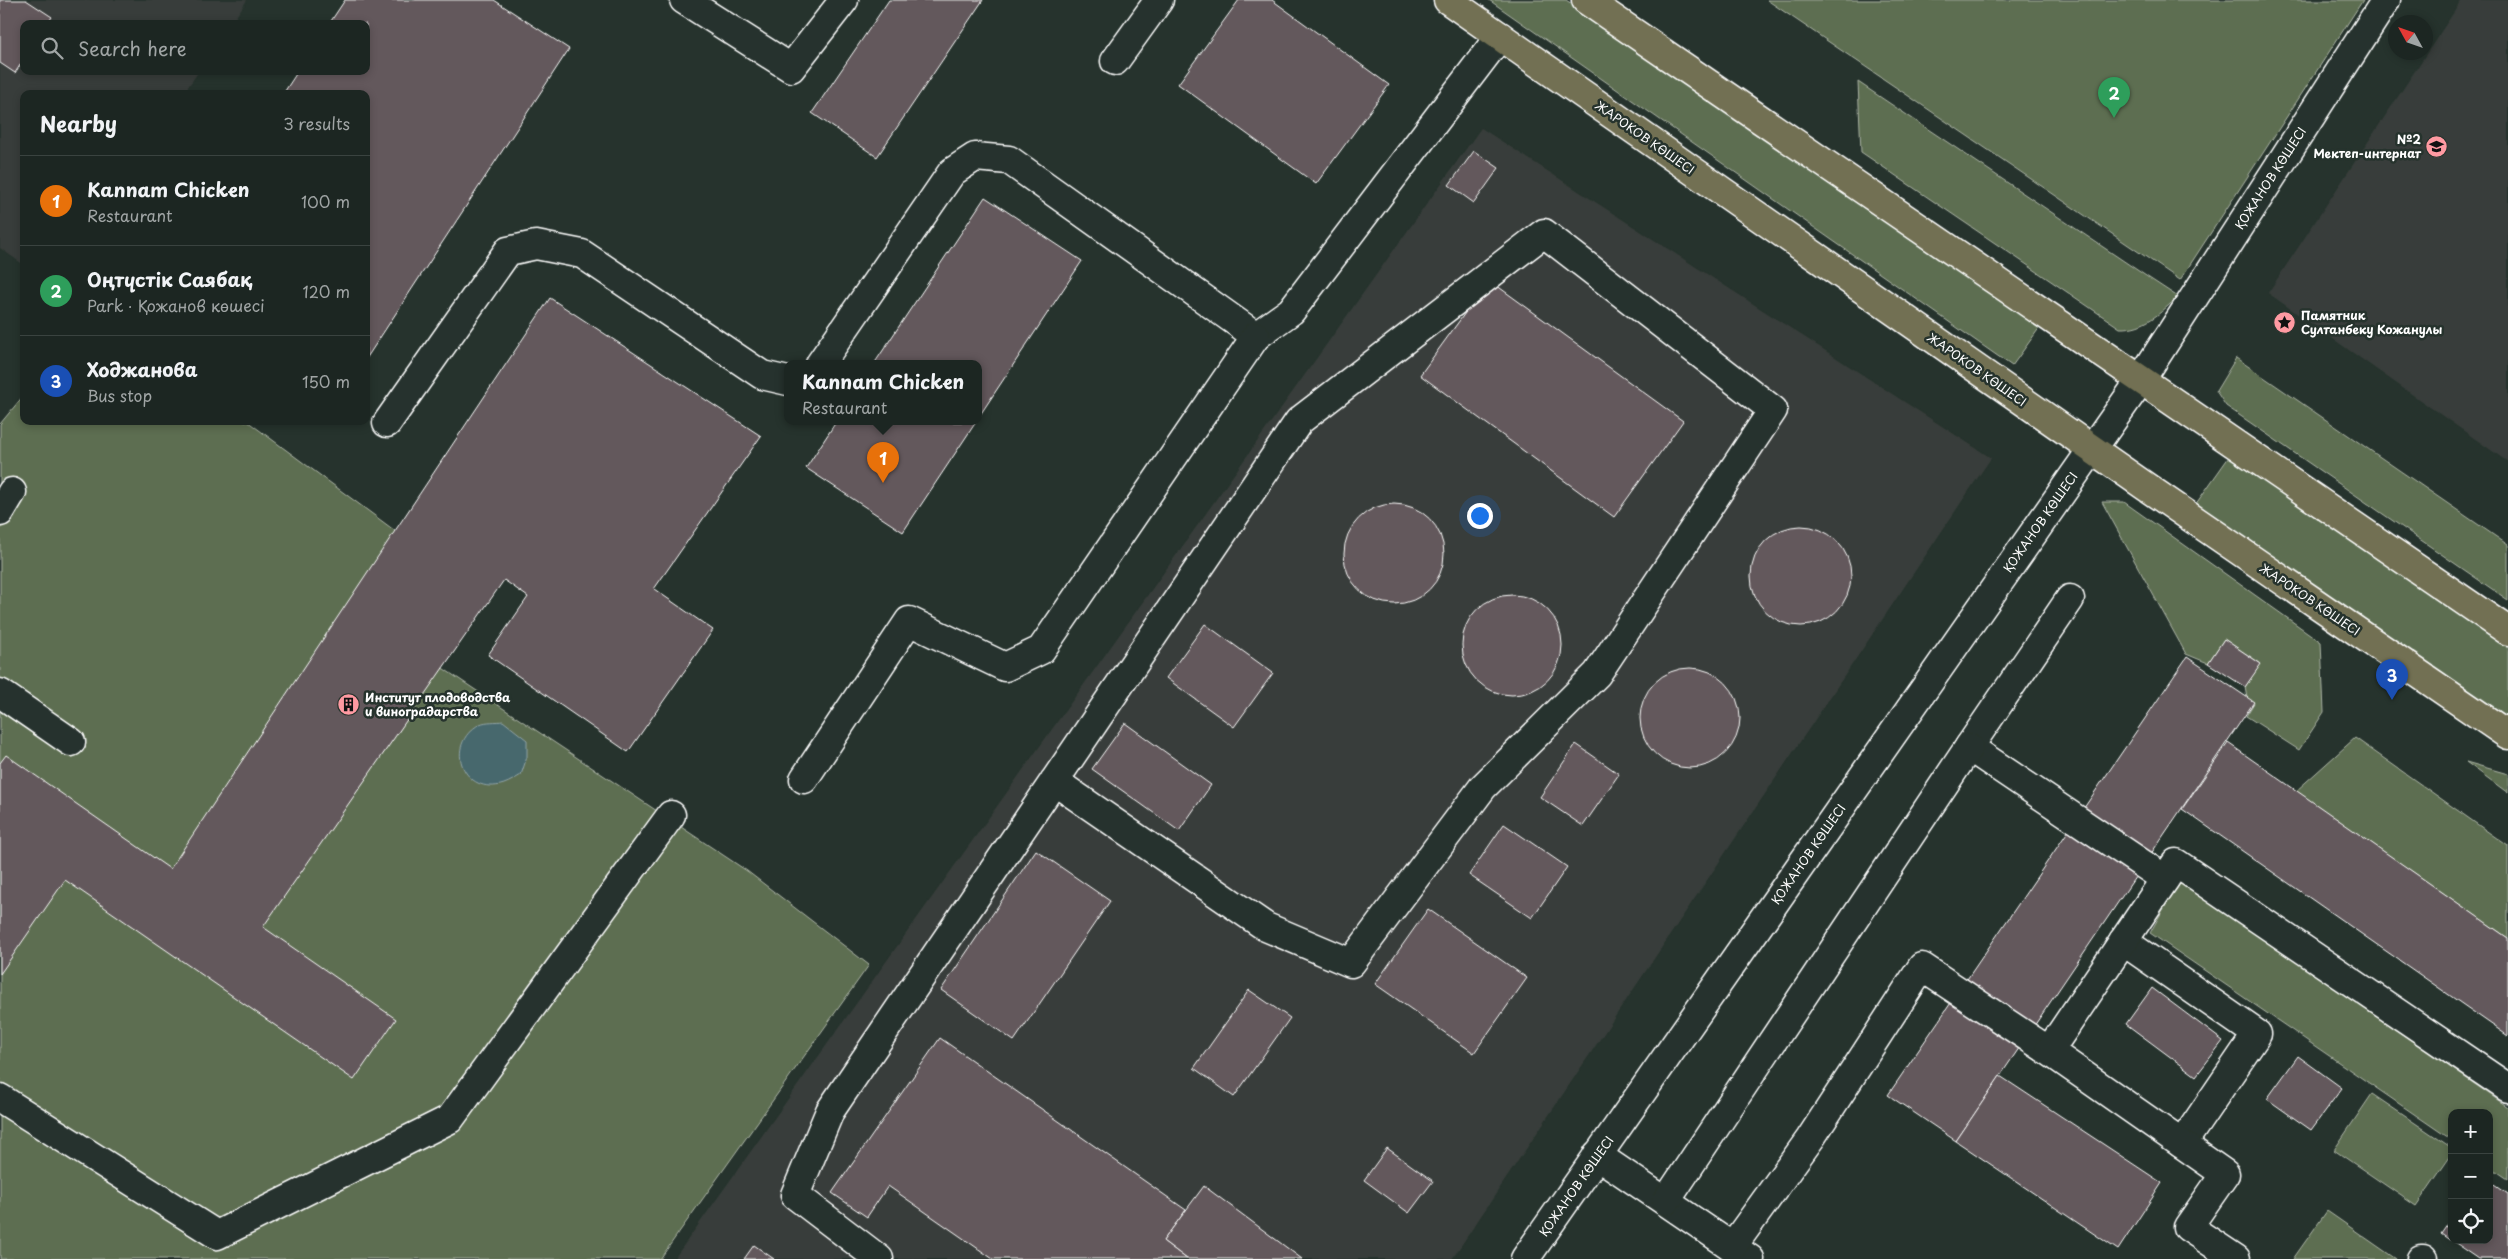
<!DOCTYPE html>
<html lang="en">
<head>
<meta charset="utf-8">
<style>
  :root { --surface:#1c2622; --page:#252e2a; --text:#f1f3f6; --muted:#a0a5a5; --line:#3a4340; --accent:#bca0f2 }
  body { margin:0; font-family:"Playpen Sans",sans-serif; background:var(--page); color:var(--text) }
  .controls { position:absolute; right:15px; bottom:15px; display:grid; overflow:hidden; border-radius:10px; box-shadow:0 2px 8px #0003 }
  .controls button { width:45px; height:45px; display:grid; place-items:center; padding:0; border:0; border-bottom:1px solid var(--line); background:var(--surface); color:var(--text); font:25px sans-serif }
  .compass { position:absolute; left:2388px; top:15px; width:45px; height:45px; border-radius:50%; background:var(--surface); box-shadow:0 2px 8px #0003; rotate:310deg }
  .you { position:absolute; left:1479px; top:515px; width:18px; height:18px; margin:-12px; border:4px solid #fff; border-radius:50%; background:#1a73e8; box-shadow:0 0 0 8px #1a73e833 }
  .badge { display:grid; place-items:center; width:32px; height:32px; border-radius:50%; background:var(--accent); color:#fff; font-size:16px; font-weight:700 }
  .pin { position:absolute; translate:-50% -41px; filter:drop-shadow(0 1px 2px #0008) }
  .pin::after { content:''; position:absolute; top:26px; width:18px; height:15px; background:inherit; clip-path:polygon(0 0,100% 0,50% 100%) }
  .popup { position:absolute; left:784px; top:360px; width:198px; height:65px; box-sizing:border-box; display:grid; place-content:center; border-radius:10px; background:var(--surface); filter:drop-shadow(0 1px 4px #0005); font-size:16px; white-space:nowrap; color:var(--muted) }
  .popup b { font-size:19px; color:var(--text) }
  .popup::after { content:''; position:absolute; left:50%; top:100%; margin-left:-10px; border:10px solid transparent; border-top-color:var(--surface) }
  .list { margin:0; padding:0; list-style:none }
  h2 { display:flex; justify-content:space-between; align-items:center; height:65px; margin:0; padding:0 20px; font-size:21px }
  h2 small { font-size:16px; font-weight:400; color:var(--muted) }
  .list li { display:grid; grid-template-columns:32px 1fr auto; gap:15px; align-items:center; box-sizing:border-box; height:90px; padding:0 20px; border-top:1px solid var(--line) }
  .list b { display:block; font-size:19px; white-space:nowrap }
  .list p { margin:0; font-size:16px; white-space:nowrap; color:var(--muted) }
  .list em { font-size:16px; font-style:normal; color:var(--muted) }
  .icon { flex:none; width:28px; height:28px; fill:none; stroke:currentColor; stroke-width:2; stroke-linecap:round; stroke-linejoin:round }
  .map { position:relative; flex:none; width:2508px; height:1259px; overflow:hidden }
  .search { position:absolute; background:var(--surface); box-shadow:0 2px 8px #0003; left:20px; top:20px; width:350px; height:55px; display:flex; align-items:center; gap:12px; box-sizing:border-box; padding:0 18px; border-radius:10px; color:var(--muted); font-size:19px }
  .panel { position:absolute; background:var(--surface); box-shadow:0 2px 8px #0003; left:20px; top:90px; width:350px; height:335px; border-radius:10px }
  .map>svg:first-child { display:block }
  .built { fill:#393e3b }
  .green { fill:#5d6e51; stroke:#aeb6a8 }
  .water { fill:#47676d; stroke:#91a4a7 }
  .building { fill:#64595c; stroke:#fff }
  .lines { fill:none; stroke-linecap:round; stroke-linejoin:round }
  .minor-casing { stroke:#fff; stroke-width:31 }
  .major-casing { stroke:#fff; stroke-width:31 }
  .minor { stroke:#26332d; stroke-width:28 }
  .major { stroke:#726f52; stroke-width:28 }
  .labels { text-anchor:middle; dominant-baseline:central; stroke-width:5; stroke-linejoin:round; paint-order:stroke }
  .street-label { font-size:12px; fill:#fff; stroke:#26332d }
  .poi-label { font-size:12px; font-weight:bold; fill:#fff; stroke:#26332d; text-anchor:start }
</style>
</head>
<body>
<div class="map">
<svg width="2508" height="1259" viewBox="0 0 2508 1259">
  <rect width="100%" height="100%" fill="#26332d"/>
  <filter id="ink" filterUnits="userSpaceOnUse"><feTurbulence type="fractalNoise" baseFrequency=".02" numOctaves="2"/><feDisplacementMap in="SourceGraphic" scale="10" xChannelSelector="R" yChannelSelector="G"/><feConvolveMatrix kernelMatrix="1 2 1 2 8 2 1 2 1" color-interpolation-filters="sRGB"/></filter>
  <g filter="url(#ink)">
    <!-- built -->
    <g class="built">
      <path d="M0 0H247L231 24H24V71H199L183 94H24V265L0 248Z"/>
      <path d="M2462 0H2508V462L2268 293Z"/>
      <path d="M1481 128 1991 458 1452 1259H674Z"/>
    </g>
    <!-- green -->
    <g class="green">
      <path d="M1489 0H1566L2040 327 2012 366Z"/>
      <path d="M1767 0H2363L2180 280Z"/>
      <path d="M1858 82 2149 278 2178 297C2160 313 2145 329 2120 328L1861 152Z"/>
      <path d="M2236 358 2508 545V600L2226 406 2216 391Z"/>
      <path d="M24 395V421H247L402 536 357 611 747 871 869 965 660 1259H0V424Z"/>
      <path d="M2236 447 2508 631V735L2188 515Z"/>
      <path d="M2102 502H2124L2321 642 2324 712 2299 750 2246 716 2254 703 2247 698 2245 687 2260 663 2224 639 2208 663 2186 654Z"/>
      <path d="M2355 738 2508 846V938L2296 791Z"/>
      <path d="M2466 762 2508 774V793Z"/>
      <path d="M2179 881 2508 1107V1179L2489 1166V1113H2452V1140L2150 933Z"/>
      <path d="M2372 1094 2452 1148V1154L2416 1206 2334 1150Z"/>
      <path d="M2327 1211 2396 1259H2293Z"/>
    </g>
    <!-- water -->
    <path class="water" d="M503 721 527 740V757L521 775C516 778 510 782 504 784 464 797 442 745 480 724 486 721 497 722 503 721Z"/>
    <!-- building -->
    <g class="building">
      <path d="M0 0H26L52 17 47 24H24V59L15 73 0 63Z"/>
      <path d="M345 0H494L569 49 366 359V94H283L298 71H366V24H329Z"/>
      <path d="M889 0H983L877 157 812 113Z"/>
      <path d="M1239 0H1272L1389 85 1316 184 1178 84Z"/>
      <path d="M1474 151 1499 168 1474 203 1449 185Z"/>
      <path d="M985 197 1082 261 978 418V364H874Z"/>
      <path d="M1489 280 1683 421 1614 517 1420 375Z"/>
      <path d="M550 298 761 436 654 589 713 630 628 752 488 655 528 597 504 580 263 927 396 1019 354 1080 65 880 0 974V763L6 755 170 869Z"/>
      <path d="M836 422H976L903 532 806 468Z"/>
      <circle cx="1394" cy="554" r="50"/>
      <circle cx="1801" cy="576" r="50"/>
      <circle cx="1512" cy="645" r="50"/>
      <path d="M1205 624 1273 673 1234 727 1166 678Z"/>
      <path d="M2224 639 2261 664 2245 687 2208 663Z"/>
      <path d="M2187 657 2254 702 1956 1141 1888 1095Z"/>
      <circle cx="1690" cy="718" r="50"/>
      <path d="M1125 723 1211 785 1179 831 1092 769Z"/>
      <path d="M2228 743 2508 938V1036L2182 809Z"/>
      <path d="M1576 744 1619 774 1583 826 1540 797Z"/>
      <path d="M1504 824 1567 867 1532 918 1469 875Z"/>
      <path d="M1036 850 1110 901 1014 1041 941 990Z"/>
      <path d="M1428 909 1527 978 1474 1053 1375 984Z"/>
      <path d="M2152 988 2223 1041 2196 1076 2126 1024Z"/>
      <path d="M1249 990 1290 1018 1234 1097 1194 1068Z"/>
      <path d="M940 1038 1186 1210 1163 1241 1187 1259H993L888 1186 867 1217 832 1193Z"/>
      <path d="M2298 1056 2342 1088 2311 1130 2267 1099Z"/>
      <path d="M2000 1076 2162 1183 2118 1250 1956 1141Z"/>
      <path d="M1387 1148 1433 1181 1409 1213 1364 1180Z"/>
      <path d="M2489 1181 2508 1194V1259H2479L2441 1233 2452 1217V1240H2489Z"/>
      <path d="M1204 1186 1302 1259H1187L1163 1241Z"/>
      <path d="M754 1245 774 1259H744Z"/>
    </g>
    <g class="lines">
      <defs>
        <g id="minor">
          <path d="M684 0 791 68 844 0"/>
          <path d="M1115 61 1159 0"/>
          <path d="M820 364 952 172 975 157 1009 160 1256 336 1291 311 1500 36"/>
          <path d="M387 423 508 251 536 245 582 254 762 375 788 381"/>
          <path d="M0 512 12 492"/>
          <path d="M2070 599 1969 747 2165 879"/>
          <path d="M0 693 71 742"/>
          <path d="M804 779 909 621 1005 667 1041 650 1256 336"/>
          <path d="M2123 941 2257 1034 2182 1144"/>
          <path d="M0 1098 217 1235 450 1119 671 815"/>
          <path d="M1597 1155 1750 1259"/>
          <path d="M1666 1201 1969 747"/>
          <path d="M1732 1247 1810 1139 1922 967 2049 1051"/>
          <path d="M879 1259 795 1195 830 1111 1299 421 1544 233 1773 410 1597 674 1483 787 1351 963 1266 927 1054 781"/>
          <path d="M1525 1259 2140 381 2386 0"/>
          <path d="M2236 1259 2188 1227 2225 1174 2049 1051 2176 863 2508 1088"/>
          <path d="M2421 1259H2423"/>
        </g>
        <g id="major">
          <path d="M1448 0 2145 486 2508 735"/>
          <path d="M1586 0 2508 631"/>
        </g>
      </defs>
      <!-- minor casing -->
      <use href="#minor" class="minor-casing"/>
      <!-- major casing -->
      <use href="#major" class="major-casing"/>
      <!-- minor -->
      <use href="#minor" class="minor"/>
      <!-- major -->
      <use href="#major" class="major"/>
    </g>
  </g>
  <!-- icons -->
  <defs>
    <symbol id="school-disc" viewBox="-11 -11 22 22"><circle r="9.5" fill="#ff9aa2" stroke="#26332d"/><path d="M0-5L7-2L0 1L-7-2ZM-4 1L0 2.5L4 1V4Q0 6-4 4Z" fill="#111"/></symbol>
    <symbol id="sight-disc" viewBox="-11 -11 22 22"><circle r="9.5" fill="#ff9aa2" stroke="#26332d"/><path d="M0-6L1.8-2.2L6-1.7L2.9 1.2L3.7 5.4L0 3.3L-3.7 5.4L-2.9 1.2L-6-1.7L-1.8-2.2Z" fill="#111"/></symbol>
    <symbol id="building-disc" viewBox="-11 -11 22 22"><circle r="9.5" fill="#ff9aa2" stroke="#26332d"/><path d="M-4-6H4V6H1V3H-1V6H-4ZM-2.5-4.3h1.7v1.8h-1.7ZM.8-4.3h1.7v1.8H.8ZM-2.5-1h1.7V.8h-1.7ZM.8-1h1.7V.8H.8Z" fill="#111"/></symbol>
  </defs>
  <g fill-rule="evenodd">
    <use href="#school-disc" x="2424" y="134" width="25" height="25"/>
    <use href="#sight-disc" x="2272" y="310" width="25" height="25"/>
    <use href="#building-disc" x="336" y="692" width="25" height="25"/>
  </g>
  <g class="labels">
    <!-- street labels -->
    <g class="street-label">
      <text transform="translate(1645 137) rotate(35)">ЖАРОКОВ КӨШЕСІ</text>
      <text transform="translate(2270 178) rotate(-57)">ҚОЖАНОВ КӨШЕСІ</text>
      <text transform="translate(1977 369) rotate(35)">ЖАРОКОВ КӨШЕСІ</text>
      <text transform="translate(2040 522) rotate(-55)">ҚОЖАНОВ КӨШЕСІ</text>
      <text transform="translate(2310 599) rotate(34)">ЖАРОКОВ КӨШЕСІ</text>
      <text transform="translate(1808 854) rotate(-55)">ҚОЖАНОВ КӨШЕСІ</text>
      <text transform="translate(1576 1186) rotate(-55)">ҚОЖАНОВ КӨШЕСІ</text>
    </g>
    <!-- poi labels -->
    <g class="poi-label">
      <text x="2421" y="139" text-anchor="end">№2<tspan x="2421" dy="14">Мектеп-интернат</tspan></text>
      <text x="2301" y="315">Памятник<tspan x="2301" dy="14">Султанбеку Кожанулы</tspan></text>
      <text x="365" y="697">Институт плодоводства<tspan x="365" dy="14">и виноградарства</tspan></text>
    </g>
  </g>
</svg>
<div class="controls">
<button>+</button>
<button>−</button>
<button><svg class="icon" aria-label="locate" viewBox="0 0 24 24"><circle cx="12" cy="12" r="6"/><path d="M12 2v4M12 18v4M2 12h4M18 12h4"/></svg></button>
</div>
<svg class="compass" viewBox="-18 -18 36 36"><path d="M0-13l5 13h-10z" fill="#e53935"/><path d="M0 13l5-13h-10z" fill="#a0a5a5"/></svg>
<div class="you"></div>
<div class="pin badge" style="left:883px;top:483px;background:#e8710a">1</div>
<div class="popup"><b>Kannam Chicken</b>Restaurant</div>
<div class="pin badge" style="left:2114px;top:118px;background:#2e9e5b">2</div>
<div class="pin badge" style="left:2392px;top:700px;background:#1a4fb4">3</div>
<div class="search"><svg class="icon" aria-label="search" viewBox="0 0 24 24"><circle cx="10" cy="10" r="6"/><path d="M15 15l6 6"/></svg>Search here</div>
<section class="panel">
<h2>Nearby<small>3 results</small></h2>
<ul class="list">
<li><span class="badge" style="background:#e8710a">1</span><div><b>Kannam Chicken</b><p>Restaurant</p></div><em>100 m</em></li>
<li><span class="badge" style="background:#2e9e5b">2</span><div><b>Оңтүстік Саябақ</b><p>Park · Қожанов көшесі</p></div><em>120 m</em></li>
<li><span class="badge" style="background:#1a4fb4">3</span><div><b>Ходжанова</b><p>Bus stop</p></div><em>150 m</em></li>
</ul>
</section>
</div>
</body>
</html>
